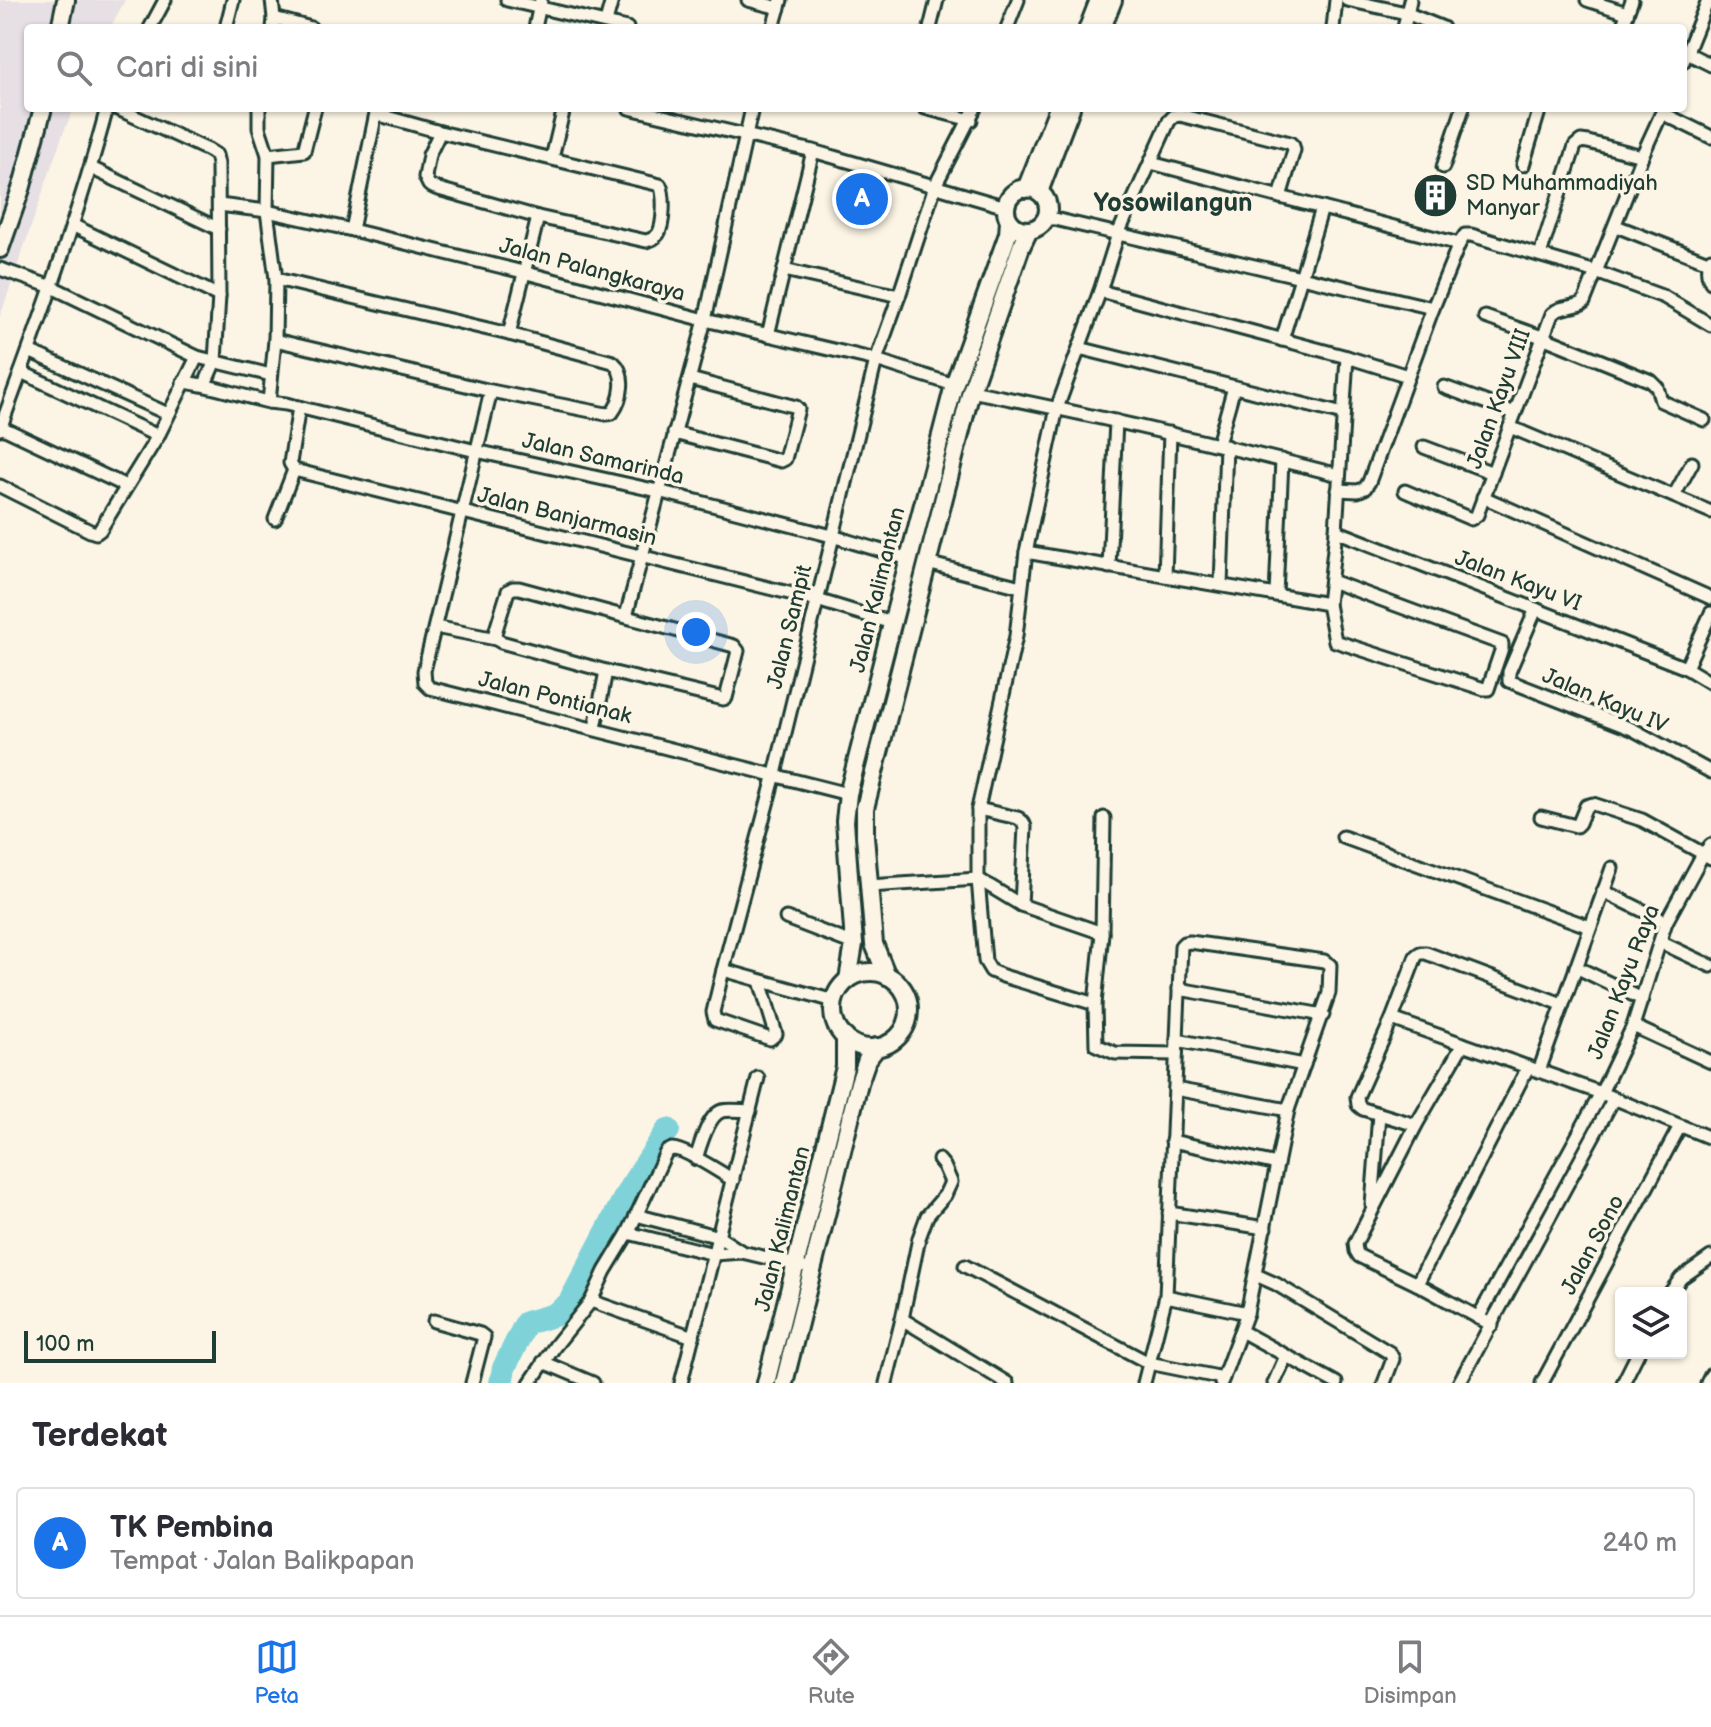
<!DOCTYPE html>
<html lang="id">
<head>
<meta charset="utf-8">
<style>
  :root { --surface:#fff; --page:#f7f7f7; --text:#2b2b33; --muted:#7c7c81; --line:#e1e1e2; --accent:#1a73e8 }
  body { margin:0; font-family:"Balsamiq Sans",sans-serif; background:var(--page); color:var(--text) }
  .controls { position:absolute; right:24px; bottom:24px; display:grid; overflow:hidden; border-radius:8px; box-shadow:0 2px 6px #0004 }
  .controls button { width:72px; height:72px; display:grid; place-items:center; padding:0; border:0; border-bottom:2px solid var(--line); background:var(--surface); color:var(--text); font:40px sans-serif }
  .scale { position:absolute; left:24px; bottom:20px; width:192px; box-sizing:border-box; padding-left:8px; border:4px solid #1f3d34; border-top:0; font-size:22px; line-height:28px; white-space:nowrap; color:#1f3d34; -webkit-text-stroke:6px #fcf5e5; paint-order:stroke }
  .you { position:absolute; left:696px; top:632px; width:28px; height:28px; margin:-20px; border:6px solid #fff; border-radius:50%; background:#1a73e8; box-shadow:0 0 0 12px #1a73e833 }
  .badge { display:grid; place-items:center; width:52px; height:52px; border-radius:50%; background:var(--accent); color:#fff; font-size:26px; font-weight:700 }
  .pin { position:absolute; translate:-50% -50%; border:4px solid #fff; box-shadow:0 2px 8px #0006 }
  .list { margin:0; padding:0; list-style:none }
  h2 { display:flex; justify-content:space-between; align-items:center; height:104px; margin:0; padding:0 32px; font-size:34px }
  h2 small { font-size:26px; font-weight:400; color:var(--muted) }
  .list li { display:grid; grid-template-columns:52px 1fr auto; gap:24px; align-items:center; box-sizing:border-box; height:112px; margin:0 16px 16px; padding:0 16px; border:2px solid var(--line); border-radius:8px }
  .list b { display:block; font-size:30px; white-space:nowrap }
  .list p { margin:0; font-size:26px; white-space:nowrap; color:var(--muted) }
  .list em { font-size:26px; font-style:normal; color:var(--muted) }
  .icon { flex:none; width:44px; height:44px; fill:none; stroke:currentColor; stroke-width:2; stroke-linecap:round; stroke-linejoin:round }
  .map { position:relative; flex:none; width:1711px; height:1383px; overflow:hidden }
  .search { position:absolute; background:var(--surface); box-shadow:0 2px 6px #0004; left:24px; right:24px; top:24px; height:88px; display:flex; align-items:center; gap:20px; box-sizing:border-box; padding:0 28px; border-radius:8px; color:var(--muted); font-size:30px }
  .sheet { height:232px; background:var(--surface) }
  nav { display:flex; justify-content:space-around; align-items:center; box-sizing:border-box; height:112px; border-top:2px solid var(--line); background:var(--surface); font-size:22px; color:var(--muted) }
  nav a { display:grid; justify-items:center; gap:4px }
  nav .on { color:var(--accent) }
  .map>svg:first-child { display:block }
  .built { fill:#e6dfe3 }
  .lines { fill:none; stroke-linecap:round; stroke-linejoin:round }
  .river { stroke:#80d2d9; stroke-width:24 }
  .street-casing { stroke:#1f3d34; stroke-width:17 }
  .secondary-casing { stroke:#1f3d34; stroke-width:22 }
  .street { stroke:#fcf5e5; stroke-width:11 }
  .secondary { stroke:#fcf5e5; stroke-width:16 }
  .labels { text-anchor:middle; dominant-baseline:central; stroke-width:7; stroke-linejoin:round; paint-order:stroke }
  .poi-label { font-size:22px; fill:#1f3d34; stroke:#fcf5e5; text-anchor:start }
  .street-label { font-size:22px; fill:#1f3d34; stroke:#fcf5e5 }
  .quarter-label { font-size:26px; font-weight:bold; fill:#1f3d34; stroke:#fcf5e5 }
</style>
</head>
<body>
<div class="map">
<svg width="1711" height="1383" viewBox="0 0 1711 1383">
  <rect width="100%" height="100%" fill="#fcf5e5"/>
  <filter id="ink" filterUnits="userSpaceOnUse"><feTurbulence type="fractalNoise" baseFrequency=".0125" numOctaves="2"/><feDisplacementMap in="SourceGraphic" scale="16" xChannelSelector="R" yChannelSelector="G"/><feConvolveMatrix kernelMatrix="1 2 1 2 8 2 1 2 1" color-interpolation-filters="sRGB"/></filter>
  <g filter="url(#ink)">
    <!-- built -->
    <path class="built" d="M0 0H125L110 28H28V108H74L62 136 0 317Z"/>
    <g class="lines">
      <!-- river -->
      <path class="river" d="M501 1383 504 1368 526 1323 554 1315 569 1304 630 1188 668 1130"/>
      <defs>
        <g id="street">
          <path d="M272 0 274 18 273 28"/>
          <path d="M507 0 627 28"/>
          <path d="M748 0 779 8"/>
          <path d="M1347 0 1406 13 1443 28"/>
          <path d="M1587 0 1627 13"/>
          <path d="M274 18 311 28"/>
          <path d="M606 22 612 0"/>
          <path d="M150 28 165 0"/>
          <path d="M226 28 233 0"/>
          <path d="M535 28 541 0"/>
          <path d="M773 28 781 0"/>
          <path d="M930 28 937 0"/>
          <path d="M1007 28 1018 0"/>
          <path d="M1333 28 1336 0"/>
          <path d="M1404 28 1410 0"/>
          <path d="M1622 28 1632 0"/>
          <path d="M1687 53 1711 65"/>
          <path d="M1683 62 1708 0"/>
          <path d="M116 108 208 150 216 155 218 164 219 296 215 361 205 384"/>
          <path d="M259 108V128L268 155 267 211 276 279 275 340 269 402 286 404 476 451 658 491 832 536 909 559"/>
          <path d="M629 108 813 151 1006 207"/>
          <path d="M925 108 971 120"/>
          <path d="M1662 113 1711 137"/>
          <path d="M376 114 440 132"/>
          <path d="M440 132 660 185C665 195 664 225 658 234 654 239 652 239 646 241L538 217 435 188 429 185 425 177 429 155Z"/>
          <path d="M268 155 304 151 315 108"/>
          <path d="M552 158 564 108"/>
          <path d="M1151 163 1459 244"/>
          <path d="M1523 165 1540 108"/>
          <path d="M1443 167 1463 108"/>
          <path d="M91 168 219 229"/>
          <path d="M219 205 267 211 352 230 523 272 705 320 876 360 954 385"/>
          <path d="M1046 217 1433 308"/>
          <path d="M72 225 219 296"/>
          <path d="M1616 226 1708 262"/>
          <path d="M352 230 377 108"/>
          <path d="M1540 255 1575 146 1581 141 1588 142 1642 156"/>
          <path d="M1711 259C1706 265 1707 275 1711 282"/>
          <path d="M0 269 52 287 197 357 271 375"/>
          <path d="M784 270 899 296"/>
          <path d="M1100 291 1347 357 1408 376"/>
          <path d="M1485 317 1542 337 1651 381 1657 387 1661 401 1704 420"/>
          <path d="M509 334 538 217"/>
          <path d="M768 335 813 151"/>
          <path d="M275 340 491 391 606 414 612 413C622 400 627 374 613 362L509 334 276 279"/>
          <path d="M1282 340 1322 208"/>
          <path d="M1079 348 1343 414"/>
          <path d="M29 351 168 414"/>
          <path d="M21 372 158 436"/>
          <path d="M183 382C213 385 240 396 269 402"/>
          <path d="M1444 387 1515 413"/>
          <path d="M491 391 424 671 425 683 430 688 848 794"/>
          <path d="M971 391C1094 415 1217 444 1339 475"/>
          <path d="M299 407 290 463 294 470 817 600 892 623"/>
          <path d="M1 427 126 486"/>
          <path d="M1510 427 1711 512"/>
          <path d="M0 429C39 323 78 217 107 108"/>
          <path d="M674 433 781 461 785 459 798 409 796 407 690 379"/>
          <path d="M1218 444 1234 387"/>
          <path d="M1424 447 1493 473"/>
          <path d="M0 486 90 531 96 533 100 530 158 436 197 357"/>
          <path d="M1338 490 1358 491 1365 488 1369 482 1433 308 1459 244 1465 235H1471L1596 272 1664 297 1711 325"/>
          <path d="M1405 491 1471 519 1477 515 1552 314C1561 305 1574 309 1584 302L1642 156 1664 108"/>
          <path d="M1674 496 1692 463"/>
          <path d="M1483 497 1711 598"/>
          <path d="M275 519 294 470"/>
          <path d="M1336 531 1686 668 1711 683"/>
          <path d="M1026 552 1328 604"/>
          <path d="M927 563 1021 587"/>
          <path d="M1109 567 1116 421"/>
          <path d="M1165 576 1170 433"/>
          <path d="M1331 581 1502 644V648L1488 689H1484L1335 641 1328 604 1336 531 1347 357"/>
          <path d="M1221 585 1226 446"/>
          <path d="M513 588H519L734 646 738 651 726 698 723 699 606 671 501 642 496 639 495 633 508 591Z"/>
          <path d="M1276 595 1282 460"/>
          <path d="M1536 609 1509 672V681L1632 729 1711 772"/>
          <path d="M626 616 705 320 752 108"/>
          <path d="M435 627 496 639"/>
          <path d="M1686 668 1711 613"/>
          <path d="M595 728 606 671"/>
          <path d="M978 809 1018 818 1023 822 1025 827 1021 905"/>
          <path d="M1541 817 1576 826 1579 823 1586 806 1593 804 1642 820 1711 858"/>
          <path d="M1104 818 1102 933 1095 1004 1096 1045 1115 1053 1176 1054"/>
          <path d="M1343 837 1590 927"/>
          <path d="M869 886 978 879 1021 905 1102 933"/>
          <path d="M1603 891 1666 922"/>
          <path d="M786 918 854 944"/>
          <path d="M1660 942 1711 966"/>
          <path d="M1576 967 1642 999"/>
          <path d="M723 970 713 1012 715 1020 770 1039 776 1034 760 981"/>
          <path d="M1179 989 1323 1015"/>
          <path d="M834 1001 723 970 775 774 876 360 899 296 935 186 975 108"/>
          <path d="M1095 1004 1003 976 991 971 985 961 978 879V809L1016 636 1026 552 1057 408 1100 291 1118 234 1169 121 1174 116 1180 115 1290 143 1293 146 1294 150 1280 197"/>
          <path d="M1392 1019 1601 1093 1708 1137"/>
          <path d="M1633 1026 1711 1062"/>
          <path d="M1177 1040 1304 1065"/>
          <path d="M1463 1044 1416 1125 1355 1244 1356 1251 1359 1256 1417 1284 1492 1325"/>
          <path d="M1539 1071 1612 868"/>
          <path d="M1175 1089 1288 1110"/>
          <path d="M1416 1125 1363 1109 1358 1105 1357 1097 1392 1019 1416 956 1420 953H1426L1562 1004"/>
          <path d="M1172 1141 1277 1164"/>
          <path d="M696 1159C700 1146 708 1115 722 1111 730 1109 742 1111 750 1111"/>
          <path d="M1372 1205 1379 1114"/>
          <path d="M1169 1213 1265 1228"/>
          <path d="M636 1215 719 1237 742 1252 801 1266"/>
          <path d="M628 1233 714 1254 742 1252"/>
          <path d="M965 1266 1149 1363 1223 1378"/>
          <path d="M1256 1275 1276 1284 1390 1353 1393 1359 1384 1383"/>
          <path d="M1417 1284 1528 1067"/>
          <path d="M1670 1293 1681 1278 1711 1257"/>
          <path d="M1166 1296 1247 1313"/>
          <path d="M591 1301 693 1337"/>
          <path d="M1478 1318 1601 1093 1633 1026 1666 922 1703 854 1711 845"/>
          <path d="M902 1319 1007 1383"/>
          <path d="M434 1321 480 1334 484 1337 472 1383"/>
          <path d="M1241 1331 1336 1383"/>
          <path d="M543 1362 593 1383"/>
          <path d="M530 1383 555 1346 591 1301 605 1271 628 1233 666 1152C668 1151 670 1150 672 1149 683 1148 722 1173 733 1180"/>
          <path d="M681 1383 758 1078"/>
          <path d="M886 1383 902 1319 919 1238 927 1216 945 1195 951 1182 944 1166 939 1160"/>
          <path d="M1144 1383 1166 1296 1181 946 1184 943 1190 942 1324 961 1330 965 1329 993 1288 1110 1247 1313 1221 1383"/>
          <path d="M1274 1383 1286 1356"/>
          <path d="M1459 1383 1614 1098"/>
          <path d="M1542 1383 1680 1126"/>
          <path d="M1623 1383 1638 1353"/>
          <path d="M1707 1383 1711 1375"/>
        </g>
        <g id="secondary">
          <path d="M60 28 66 0"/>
          <path d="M1088 28 1099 0"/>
          <path d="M1102 28 1113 0"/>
          <circle cx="1027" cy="209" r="21"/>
          <path d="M1026 189 1058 108"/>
          <path d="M1039 192 1071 108"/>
          <path d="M0 249 22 186 43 108"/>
          <circle cx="871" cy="1010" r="38"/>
          <path d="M887 976 874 944 865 836V808L971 391 1021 247 1029 230"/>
          <path d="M848 980 854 944 845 821 848 794 954 385 1008 234 1009 221"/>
          <path d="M766 1383 845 1067V1037"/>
          <path d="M784 1383 859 1083 867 1060 877 1047"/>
        </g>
      </defs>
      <!-- street casing -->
      <use href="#street" class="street-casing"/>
      <!-- secondary casing -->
      <use href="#secondary" class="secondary-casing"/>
      <!-- street -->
      <use href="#street" class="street"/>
      <!-- secondary -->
      <use href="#secondary" class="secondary"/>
    </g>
  </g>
  <!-- icons -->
  <defs>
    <symbol id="building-disc" viewBox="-11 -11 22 22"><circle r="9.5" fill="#1f3d34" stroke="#fcf5e5"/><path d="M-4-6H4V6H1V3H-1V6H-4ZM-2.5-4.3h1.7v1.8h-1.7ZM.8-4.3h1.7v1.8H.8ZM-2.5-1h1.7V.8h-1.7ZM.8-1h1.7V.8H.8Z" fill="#fff"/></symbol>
  </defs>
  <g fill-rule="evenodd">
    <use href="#building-disc" x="1410" y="170" width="51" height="51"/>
  </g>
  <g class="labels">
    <!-- poi labels -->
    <g class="poi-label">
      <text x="1466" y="183">SD Muhammadiyah<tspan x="1466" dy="25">Manyar</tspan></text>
    </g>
    <!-- street labels -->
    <g class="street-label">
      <text transform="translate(592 270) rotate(15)">Jalan Palangkaraya</text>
      <text transform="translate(1499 399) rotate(-70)">Jalan Kayu VIII</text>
      <text transform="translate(603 459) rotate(13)">Jalan Samarinda</text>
      <text transform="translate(567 517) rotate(14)">Jalan Banjarmasin</text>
      <text transform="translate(1518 581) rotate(21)">Jalan Kayu VI</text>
      <text transform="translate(878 590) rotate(-76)">Jalan Kalimantan</text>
      <text transform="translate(790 627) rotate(-76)">Jalan Sampit</text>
      <text transform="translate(555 698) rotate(14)">Jalan Pontianak</text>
      <text transform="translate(1605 701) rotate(23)">Jalan Kayu IV</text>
      <text transform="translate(1624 982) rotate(-69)">Jalan Kayu Raya</text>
      <text transform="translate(783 1229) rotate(-76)">Jalan Kalimantan</text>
      <text transform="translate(1593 1245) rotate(-62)">Jalan Sono</text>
    </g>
    <!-- quarter labels -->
    <g class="quarter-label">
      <text x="1173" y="203">Yosowilangun</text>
    </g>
  </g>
</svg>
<div class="controls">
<button><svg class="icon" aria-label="layers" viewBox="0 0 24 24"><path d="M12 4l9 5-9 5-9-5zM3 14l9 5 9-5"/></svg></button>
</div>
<div class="scale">100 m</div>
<div class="you"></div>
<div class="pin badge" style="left:862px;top:199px">A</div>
<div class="search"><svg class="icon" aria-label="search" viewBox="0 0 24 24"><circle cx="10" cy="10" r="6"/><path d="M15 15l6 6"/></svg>Cari di sini</div>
</div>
<section class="sheet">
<h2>Terdekat<small></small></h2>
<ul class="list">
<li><span class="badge">A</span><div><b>TK Pembina</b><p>Tempat · Jalan Balikpapan</p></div><em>240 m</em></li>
</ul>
</section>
<nav>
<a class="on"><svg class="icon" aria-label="map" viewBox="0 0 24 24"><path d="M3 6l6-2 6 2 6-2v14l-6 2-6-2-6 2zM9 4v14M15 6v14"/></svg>Peta</a>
<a><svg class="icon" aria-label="directions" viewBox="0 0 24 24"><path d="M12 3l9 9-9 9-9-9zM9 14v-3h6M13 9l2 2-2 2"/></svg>Rute</a>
<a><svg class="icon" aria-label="saved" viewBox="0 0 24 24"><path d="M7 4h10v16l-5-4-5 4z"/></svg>Disimpan</a>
</nav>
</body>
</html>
